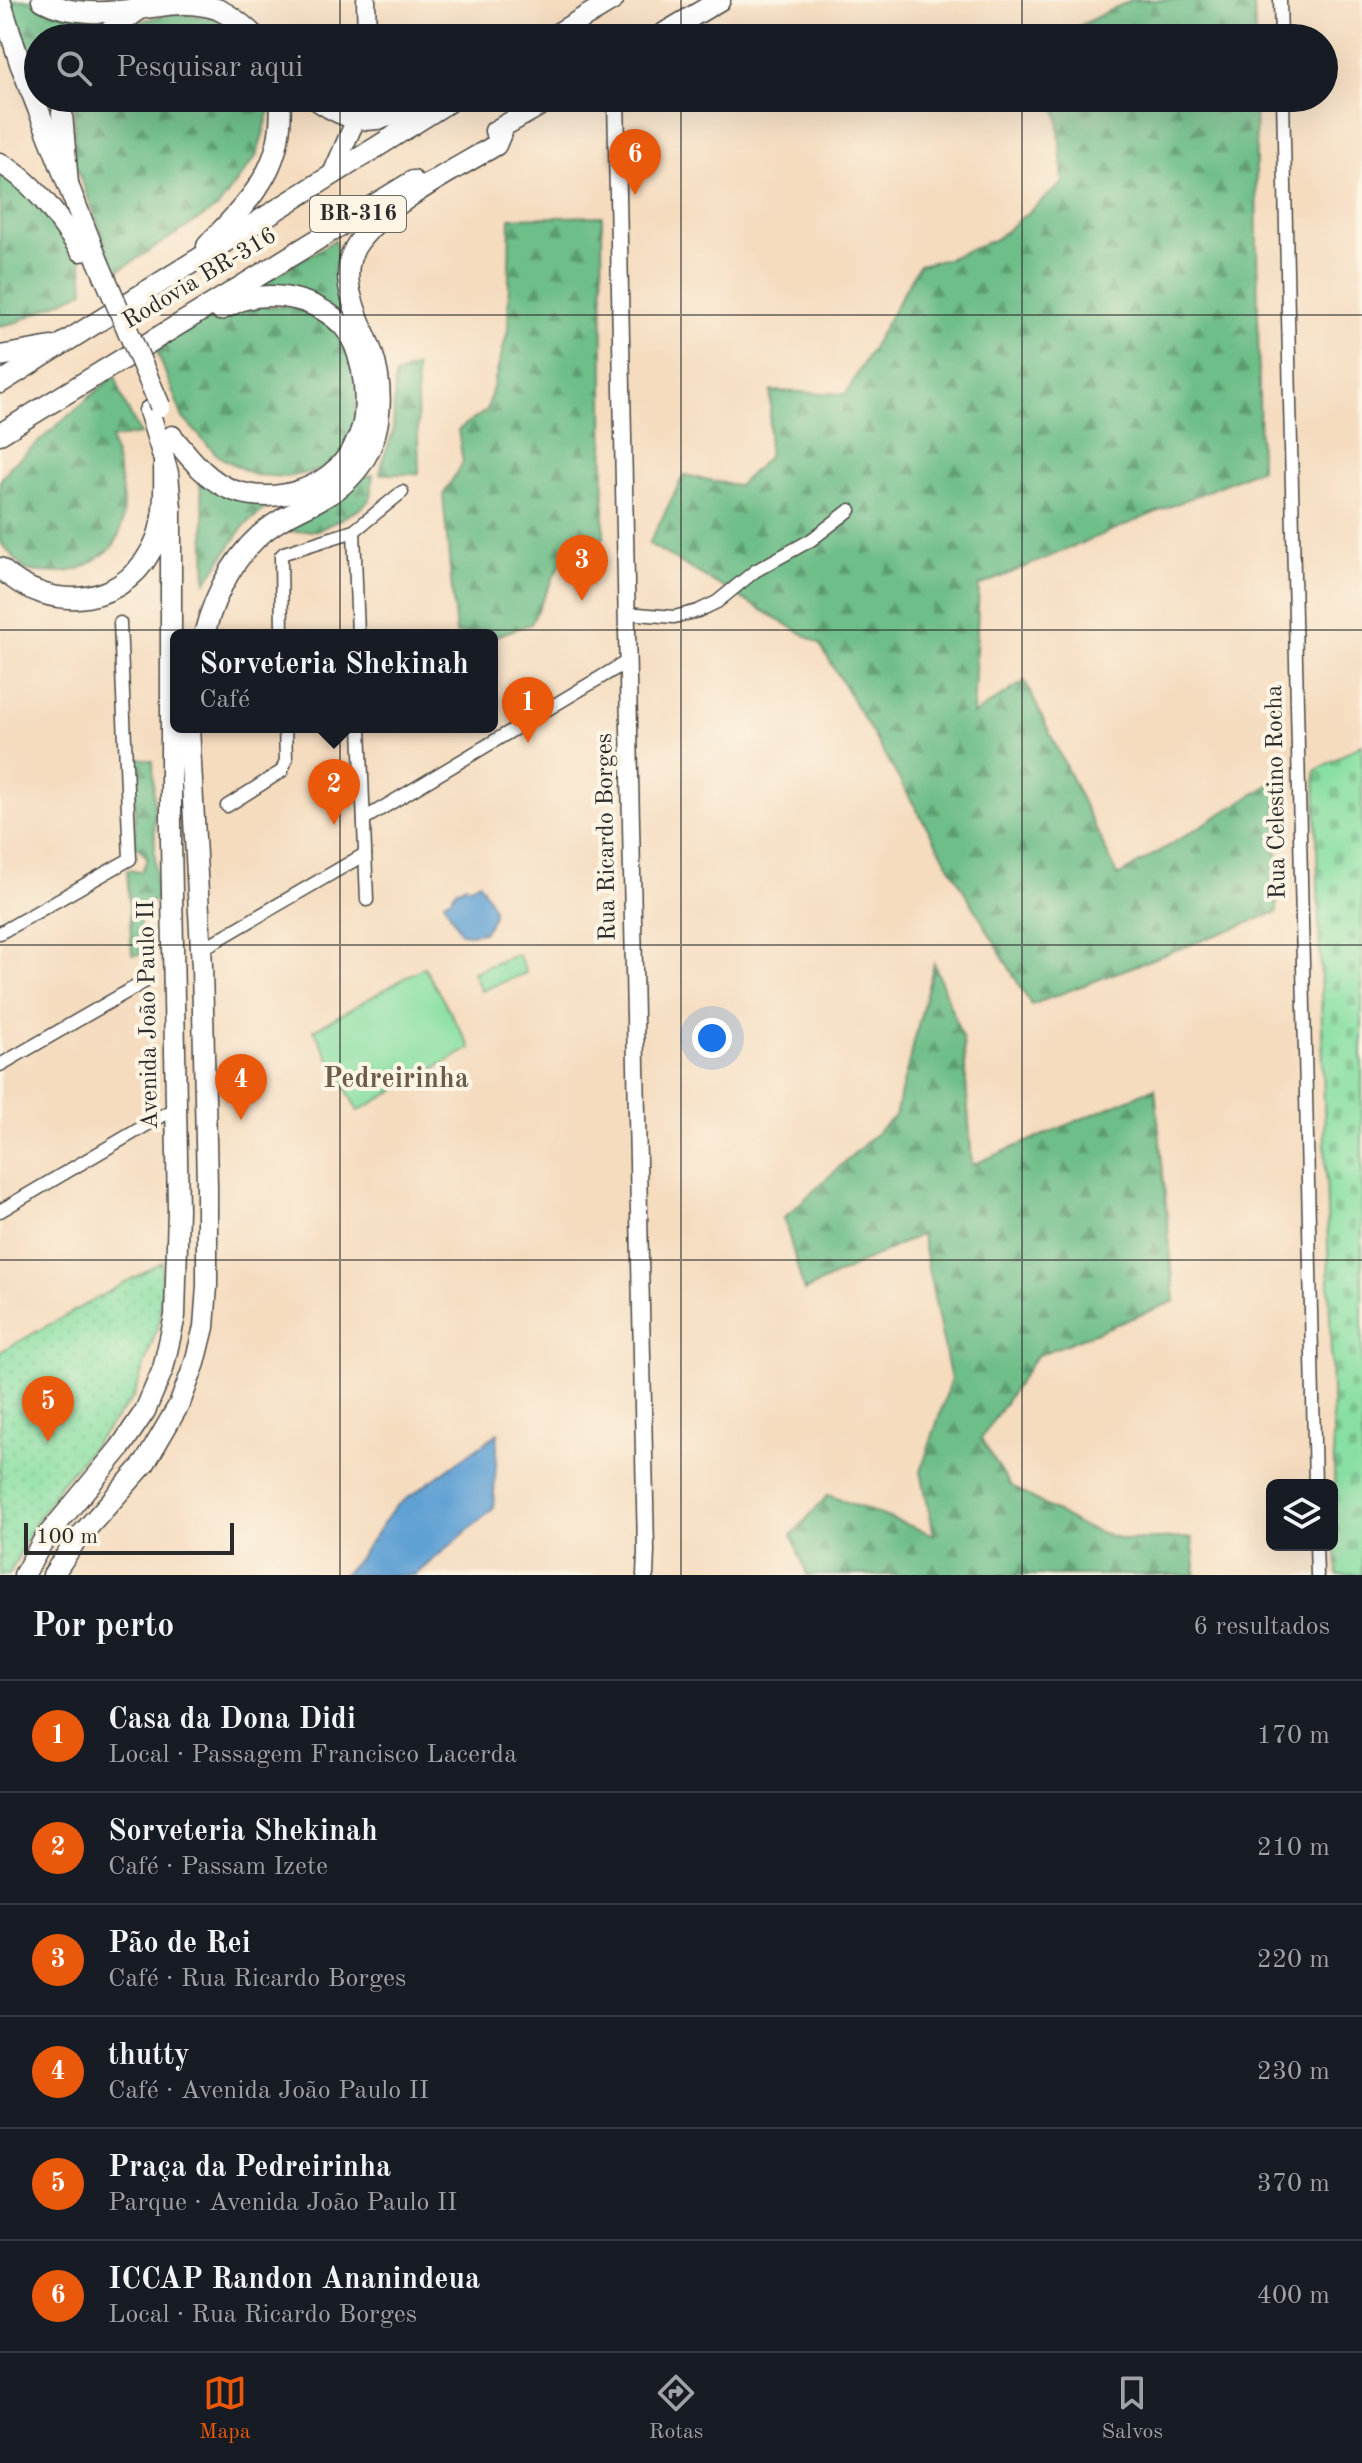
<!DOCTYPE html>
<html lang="pt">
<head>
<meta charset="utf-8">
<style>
  :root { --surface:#171b24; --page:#20242c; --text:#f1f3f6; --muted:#9ea1a6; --line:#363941; --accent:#ea580c }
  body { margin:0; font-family:"Old Standard TT",serif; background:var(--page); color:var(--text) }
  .controls { position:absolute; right:24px; bottom:24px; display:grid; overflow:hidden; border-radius:12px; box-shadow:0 8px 32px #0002 }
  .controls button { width:72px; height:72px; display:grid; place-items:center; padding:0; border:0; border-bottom:2px solid var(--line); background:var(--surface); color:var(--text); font:40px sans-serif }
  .scale { position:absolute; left:24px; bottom:20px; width:210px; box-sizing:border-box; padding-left:8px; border:4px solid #2b2b2b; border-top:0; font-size:22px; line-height:28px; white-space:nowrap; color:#2b2b2b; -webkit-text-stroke:6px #fcf5e5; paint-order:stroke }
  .you { position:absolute; left:712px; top:1038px; width:28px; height:28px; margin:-20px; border:6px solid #fff; border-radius:50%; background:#1a73e8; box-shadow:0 0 0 12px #1a73e833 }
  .badge { display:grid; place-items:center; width:52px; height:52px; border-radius:50%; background:var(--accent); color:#fff; font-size:26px; font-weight:700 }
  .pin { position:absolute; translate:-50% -66px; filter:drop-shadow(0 2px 4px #0008) }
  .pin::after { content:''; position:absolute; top:42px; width:28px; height:24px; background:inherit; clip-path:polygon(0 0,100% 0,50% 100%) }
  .popup { position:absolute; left:170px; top:629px; width:328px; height:104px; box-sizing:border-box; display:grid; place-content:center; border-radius:12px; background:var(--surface); filter:drop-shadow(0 2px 6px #0005); font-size:26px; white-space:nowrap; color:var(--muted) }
  .popup b { font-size:30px; color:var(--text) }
  .popup::after { content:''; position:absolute; left:50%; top:100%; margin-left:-16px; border:16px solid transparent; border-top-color:var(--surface) }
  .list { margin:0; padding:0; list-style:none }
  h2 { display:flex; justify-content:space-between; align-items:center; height:104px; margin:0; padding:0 32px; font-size:34px }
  h2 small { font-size:26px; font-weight:400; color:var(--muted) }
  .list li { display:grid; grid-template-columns:52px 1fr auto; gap:24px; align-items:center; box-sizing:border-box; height:112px; padding:0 32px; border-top:2px solid var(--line) }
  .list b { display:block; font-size:30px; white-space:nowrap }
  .list p { margin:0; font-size:26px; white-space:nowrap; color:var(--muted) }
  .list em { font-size:26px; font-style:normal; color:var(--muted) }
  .icon { flex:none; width:44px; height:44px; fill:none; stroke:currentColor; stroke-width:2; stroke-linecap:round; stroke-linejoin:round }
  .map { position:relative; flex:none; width:1362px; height:1575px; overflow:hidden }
  .search { position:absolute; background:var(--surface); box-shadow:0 8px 32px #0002; left:24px; right:24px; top:24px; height:88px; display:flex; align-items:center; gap:20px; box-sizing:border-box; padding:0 28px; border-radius:44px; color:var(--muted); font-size:30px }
  .sheet { height:776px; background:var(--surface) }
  nav { display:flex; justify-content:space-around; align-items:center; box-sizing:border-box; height:112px; border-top:2px solid var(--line); background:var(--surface); font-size:22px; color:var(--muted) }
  nav a { display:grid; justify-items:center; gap:4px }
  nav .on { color:var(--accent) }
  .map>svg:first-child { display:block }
  .green { fill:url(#green-dots); stroke:#5a8567; stroke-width:2 }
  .forest { fill:url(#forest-firs); stroke:#4c745a; stroke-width:2 }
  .cemetery { fill:url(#cemetery-stones); stroke:#5a8567; stroke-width:2 }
  .pitch { fill:#88dfa3; stroke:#5a8567; stroke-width:2 }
  .water { fill:#60a1d4; stroke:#466680; stroke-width:2 }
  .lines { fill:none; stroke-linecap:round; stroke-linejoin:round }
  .minor-casing { stroke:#494641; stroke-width:15 }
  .tertiary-casing { stroke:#494641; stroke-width:19 }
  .secondary-casing { stroke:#494641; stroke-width:21 }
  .primary-casing { stroke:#494641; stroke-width:23 }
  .trunk-casing { stroke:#494641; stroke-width:23 }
  .minor { stroke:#fff; stroke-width:12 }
  .tertiary { stroke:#fff; stroke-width:16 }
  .secondary { stroke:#fff; stroke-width:18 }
  .primary { stroke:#fff; stroke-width:20 }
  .trunk { stroke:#fff; stroke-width:20 }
  .primary-bridge-casing { stroke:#494641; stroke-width:23; stroke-linecap:butt }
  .primary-bridge { stroke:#fff; stroke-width:20 }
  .grid { fill:none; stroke:#2b2b2b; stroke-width:2; stroke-opacity:0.55 }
  .labels { text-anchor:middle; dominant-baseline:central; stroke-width:8; stroke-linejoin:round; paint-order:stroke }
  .shield { fill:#fcf5e5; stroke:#6a6863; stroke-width:2 }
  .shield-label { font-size:22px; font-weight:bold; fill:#2b2b2b }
  .street-label { font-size:24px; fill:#2b2b2b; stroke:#fcf5e5 }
  .quarter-label { font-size:28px; font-weight:bold; fill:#6d5c49; stroke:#fcf5e5 }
</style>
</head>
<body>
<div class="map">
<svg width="1362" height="1575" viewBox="0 0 1362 1575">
  <defs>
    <pattern id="green-dots" width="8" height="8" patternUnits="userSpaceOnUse" patternTransform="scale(2)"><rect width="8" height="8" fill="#88dfa3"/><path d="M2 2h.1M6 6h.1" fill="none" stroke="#76c08c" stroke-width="1.8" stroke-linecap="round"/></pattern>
    <pattern id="forest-firs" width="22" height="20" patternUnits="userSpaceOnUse" patternTransform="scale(2)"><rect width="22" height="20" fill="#6ebe89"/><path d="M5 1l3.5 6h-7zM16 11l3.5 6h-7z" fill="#5b9b70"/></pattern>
    <pattern id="cemetery-stones" width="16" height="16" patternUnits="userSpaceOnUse" patternTransform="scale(2)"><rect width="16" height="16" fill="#88dfa3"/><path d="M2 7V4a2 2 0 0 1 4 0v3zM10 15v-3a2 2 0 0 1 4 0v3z" fill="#76c08c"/></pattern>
  </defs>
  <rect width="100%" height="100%" fill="#fcf5e5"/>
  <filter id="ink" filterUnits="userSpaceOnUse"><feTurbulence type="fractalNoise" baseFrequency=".0125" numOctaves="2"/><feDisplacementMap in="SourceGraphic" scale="16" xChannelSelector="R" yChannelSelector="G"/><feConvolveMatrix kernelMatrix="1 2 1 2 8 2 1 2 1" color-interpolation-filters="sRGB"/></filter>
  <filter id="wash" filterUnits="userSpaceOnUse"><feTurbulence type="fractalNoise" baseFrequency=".006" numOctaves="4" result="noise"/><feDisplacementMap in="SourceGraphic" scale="32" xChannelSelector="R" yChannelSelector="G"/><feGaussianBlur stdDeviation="1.8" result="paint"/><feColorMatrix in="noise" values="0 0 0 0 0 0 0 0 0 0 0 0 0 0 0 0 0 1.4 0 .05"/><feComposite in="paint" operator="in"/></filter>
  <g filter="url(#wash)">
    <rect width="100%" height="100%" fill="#f5dcbf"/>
    <!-- green -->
    <path class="green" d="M162 1262 160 1319 133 1398 59 1486 30 1532 9 1575H0V1352Z"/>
    <!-- forest -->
    <g class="forest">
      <path d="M10 0H37L94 18 78 38H38V79Z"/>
      <path d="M1131 0H1254L1255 38H1055Z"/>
      <path d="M173 13 221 19 241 38H118L143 21Z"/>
      <path d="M74 98H268L270 109 257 155 218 207 116 272 74 160Z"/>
      <path d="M1049 98H1255L1260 469 979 586 973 715 1025 681 1118 876 1277 780V912L1031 1005 820 644 649 544 684 475 738 486 768 457 771 391 846 394 919 265 947 259 996 239 1063 183 1058 115Z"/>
      <path d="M0 174 16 185 81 251 84 291 17 322 0 326Z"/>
      <path d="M602 216 604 538 577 540 557 570 531 624 492 637V635L456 633 443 495 463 462 458 430 487 410 508 330 510 218Z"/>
      <path d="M335 240 339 280 350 329 257 287Z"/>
      <path d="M299 306 324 321 345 341 359 384 351 453 321 470 287 477 254 475 218 456 183 418 156 349 180 331 242 307Z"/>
      <path d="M416 367 419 474H380L383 459 393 433 395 375Z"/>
      <path d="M115 375 123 400 140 434 111 439C118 468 134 523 111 548 107 552 101 556 96 559 75 576 50 574 25 570L0 542V481L10 467Z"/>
      <path d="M373 475 370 499 360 509 319 530 275 533 362 477Z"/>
      <path d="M199 478 271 503 244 526 206 582 204 514Z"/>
      <path d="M135 757 153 761 156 900 140 909V954L132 955 127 870 141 872 148 858 135 844Z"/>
      <path d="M934 963 963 1040 972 1165 1155 1088 1175 1301 1036 1356 981 1439 1010 1485 1081 1526 1124 1540 1192 1538 1196 1575H807L792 1535 828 1495 934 1535 921 1471 951 1380 921 1234 804 1291 784 1218 895 1116Z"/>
    </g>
    <!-- cemetery -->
    <path class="cemetery" d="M1362 744V1575H1337L1315 771Z"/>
    <!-- pitch -->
    <g class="pitch">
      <path d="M518 954 526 973 481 991 473 972Z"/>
      <path d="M424 967 471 1048 358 1111 314 1030Z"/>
    </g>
    <!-- water -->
    <g class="water">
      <path d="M479 882C491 904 502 911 483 932L470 934 461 933 444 902 452 897 456 890 466 885 470 887Z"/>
      <path d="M498 1433 493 1509 415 1575H343L358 1559 395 1507Z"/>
    </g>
  </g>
  <g filter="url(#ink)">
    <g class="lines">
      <defs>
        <g id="minor">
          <path d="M1280 0 1281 38"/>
          <path d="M1283 98 1315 1485"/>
          <path d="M354 531 358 635"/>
          <path d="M626 613 674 617 698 611 717 602 755 571 811 540 850 510"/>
          <path d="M282 635 281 556 284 553 354 531 402 492"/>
          <path d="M360 727 367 900"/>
          <path d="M227 806 282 771 286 760 285 727"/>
          <path d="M364 819 628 661"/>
          <path d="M0 933 130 859 120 623"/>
          <path d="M202 949 365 854"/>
          <path d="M0 1065 144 982"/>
          <path d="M0 1211 177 1107"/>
          <path d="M1316 1545 1317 1575"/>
        </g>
        <path id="tertiary" d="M616 98 646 1551 645 1575"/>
        <g id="secondary">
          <path d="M366 0 367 38"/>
          <path d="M331 176 356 119 359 98"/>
        </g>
        <g id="primary">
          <path d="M0 0 20 63 98 261"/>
          <path d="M24 1575 43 1541 120 1448 145 1411 163 1369 175 1316 178 1209 171 841V508L168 473 149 411"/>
          <path d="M53 1575 74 1543 145 1463 180 1403 195 1363 204 1327 207 1286V1185L202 967 189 727"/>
        </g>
        <g id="trunk">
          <path d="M42 0C69 16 108 13 138 9 168 5 188 0 217 9 233 16 245 27 257 38"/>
          <path d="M100 38 139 10"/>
          <path d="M550 38 613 0"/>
          <path d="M656 38 720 0"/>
          <path d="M66 98 62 113 68 184"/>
          <path d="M314 98C365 135 384 118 435 98"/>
          <path d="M495 131 553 98"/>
          <path d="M0 163C36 183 58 218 81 251"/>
          <path d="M207 246C251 198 286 168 280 98"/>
          <path d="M0 356 51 347"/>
          <path d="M0 383 455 98"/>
          <path d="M0 434 413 181"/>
          <path d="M172 436C189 457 208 482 235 491 288 508 347 480 362 427 366 413 365 398 364 384 362 366 356 341 344 327 319 300 277 290 242 300 235 303 227 307 220 310"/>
          <path d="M0 568C51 616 130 607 157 538 166 513 164 484 164 458"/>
          <path d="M204 635C215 591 239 545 279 521 311 501 338 498 362 463 383 431 384 388 372 352 360 319 334 276 358 243 387 203 454 170 496 145L504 126"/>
        </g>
      </defs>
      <!-- minor casing -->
      <use href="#minor" class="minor-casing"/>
      <!-- tertiary casing -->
      <use href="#tertiary" class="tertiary-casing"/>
      <!-- secondary casing -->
      <use href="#secondary" class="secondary-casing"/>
      <!-- primary casing -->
      <use href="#primary" class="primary-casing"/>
      <!-- trunk casing -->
      <use href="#trunk" class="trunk-casing"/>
      <!-- minor -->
      <use href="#minor" class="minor"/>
      <!-- tertiary -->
      <use href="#tertiary" class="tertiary"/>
      <!-- secondary -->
      <use href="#secondary" class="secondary"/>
      <!-- primary -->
      <use href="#primary" class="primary"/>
      <!-- trunk -->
      <use href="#trunk" class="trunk"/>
      <defs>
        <path id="primary-bridge" d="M98 261 160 406"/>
      </defs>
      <!-- primary-bridge casing -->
      <use href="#primary-bridge" class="primary-bridge-casing"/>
      <!-- primary-bridge -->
      <use href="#primary-bridge" class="primary-bridge"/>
    </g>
  </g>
  <!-- grid -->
  <path class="grid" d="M340 0V38M681 0V38M1022 0V38M340 98V1575M681 98V1575M1022 98V1575M0 315H1362M0 630H1362M0 945H1362M0 1260H1362"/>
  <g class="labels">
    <!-- shield labels -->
    <rect class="shield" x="310" y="196" width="96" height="36" rx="6"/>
    <g class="shield-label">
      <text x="358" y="214">BR-316</text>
    </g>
    <!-- street labels -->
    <g class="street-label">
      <text transform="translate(200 279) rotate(-31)">Rodovia BR-316</text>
      <text transform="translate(1277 792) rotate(-91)">Rua Celestino Rocha</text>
      <text transform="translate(607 837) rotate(-91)">Rua Ricardo Borges</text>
      <text transform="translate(149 1015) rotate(-91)">Avenida João Paulo II</text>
    </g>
    <!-- quarter labels -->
    <g class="quarter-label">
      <text x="396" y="1080">Pedreirinha</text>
    </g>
  </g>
</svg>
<div class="controls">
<button><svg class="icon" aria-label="layers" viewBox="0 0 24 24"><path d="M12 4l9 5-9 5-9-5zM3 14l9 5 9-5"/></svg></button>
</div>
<div class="scale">100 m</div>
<div class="you"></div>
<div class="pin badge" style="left:528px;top:743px">1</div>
<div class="pin badge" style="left:334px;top:825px">2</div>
<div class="popup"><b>Sorveteria Shekinah</b>Café</div>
<div class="pin badge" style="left:582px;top:601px">3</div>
<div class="pin badge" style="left:241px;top:1120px">4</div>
<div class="pin badge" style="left:48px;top:1442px">5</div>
<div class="pin badge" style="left:635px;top:195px">6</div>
<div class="search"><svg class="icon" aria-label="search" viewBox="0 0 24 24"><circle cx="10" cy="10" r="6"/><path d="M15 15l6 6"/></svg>Pesquisar aqui</div>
</div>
<section class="sheet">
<h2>Por perto<small>6 resultados</small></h2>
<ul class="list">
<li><span class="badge">1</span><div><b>Casa da Dona Didi</b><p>Local · Passagem Francisco Lacerda</p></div><em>170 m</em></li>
<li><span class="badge">2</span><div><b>Sorveteria Shekinah</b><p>Café · Passam Izete</p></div><em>210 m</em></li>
<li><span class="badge">3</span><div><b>Pão de Rei</b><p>Café · Rua Ricardo Borges</p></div><em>220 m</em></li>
<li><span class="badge">4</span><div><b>thutty</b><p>Café · Avenida João Paulo II</p></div><em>230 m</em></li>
<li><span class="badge">5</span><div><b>Praça da Pedreirinha</b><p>Parque · Avenida João Paulo II</p></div><em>370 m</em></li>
<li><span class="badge">6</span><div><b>ICCAP Randon Ananindeua</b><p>Local · Rua Ricardo Borges</p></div><em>400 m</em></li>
</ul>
</section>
<nav>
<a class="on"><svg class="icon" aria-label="map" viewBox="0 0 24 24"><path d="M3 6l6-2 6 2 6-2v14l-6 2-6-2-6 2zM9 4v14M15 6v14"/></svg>Mapa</a>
<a><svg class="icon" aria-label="directions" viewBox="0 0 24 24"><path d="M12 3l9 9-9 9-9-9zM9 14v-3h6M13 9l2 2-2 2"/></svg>Rotas</a>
<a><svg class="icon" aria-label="saved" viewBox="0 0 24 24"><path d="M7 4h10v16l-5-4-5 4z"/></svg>Salvos</a>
</nav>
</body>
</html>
